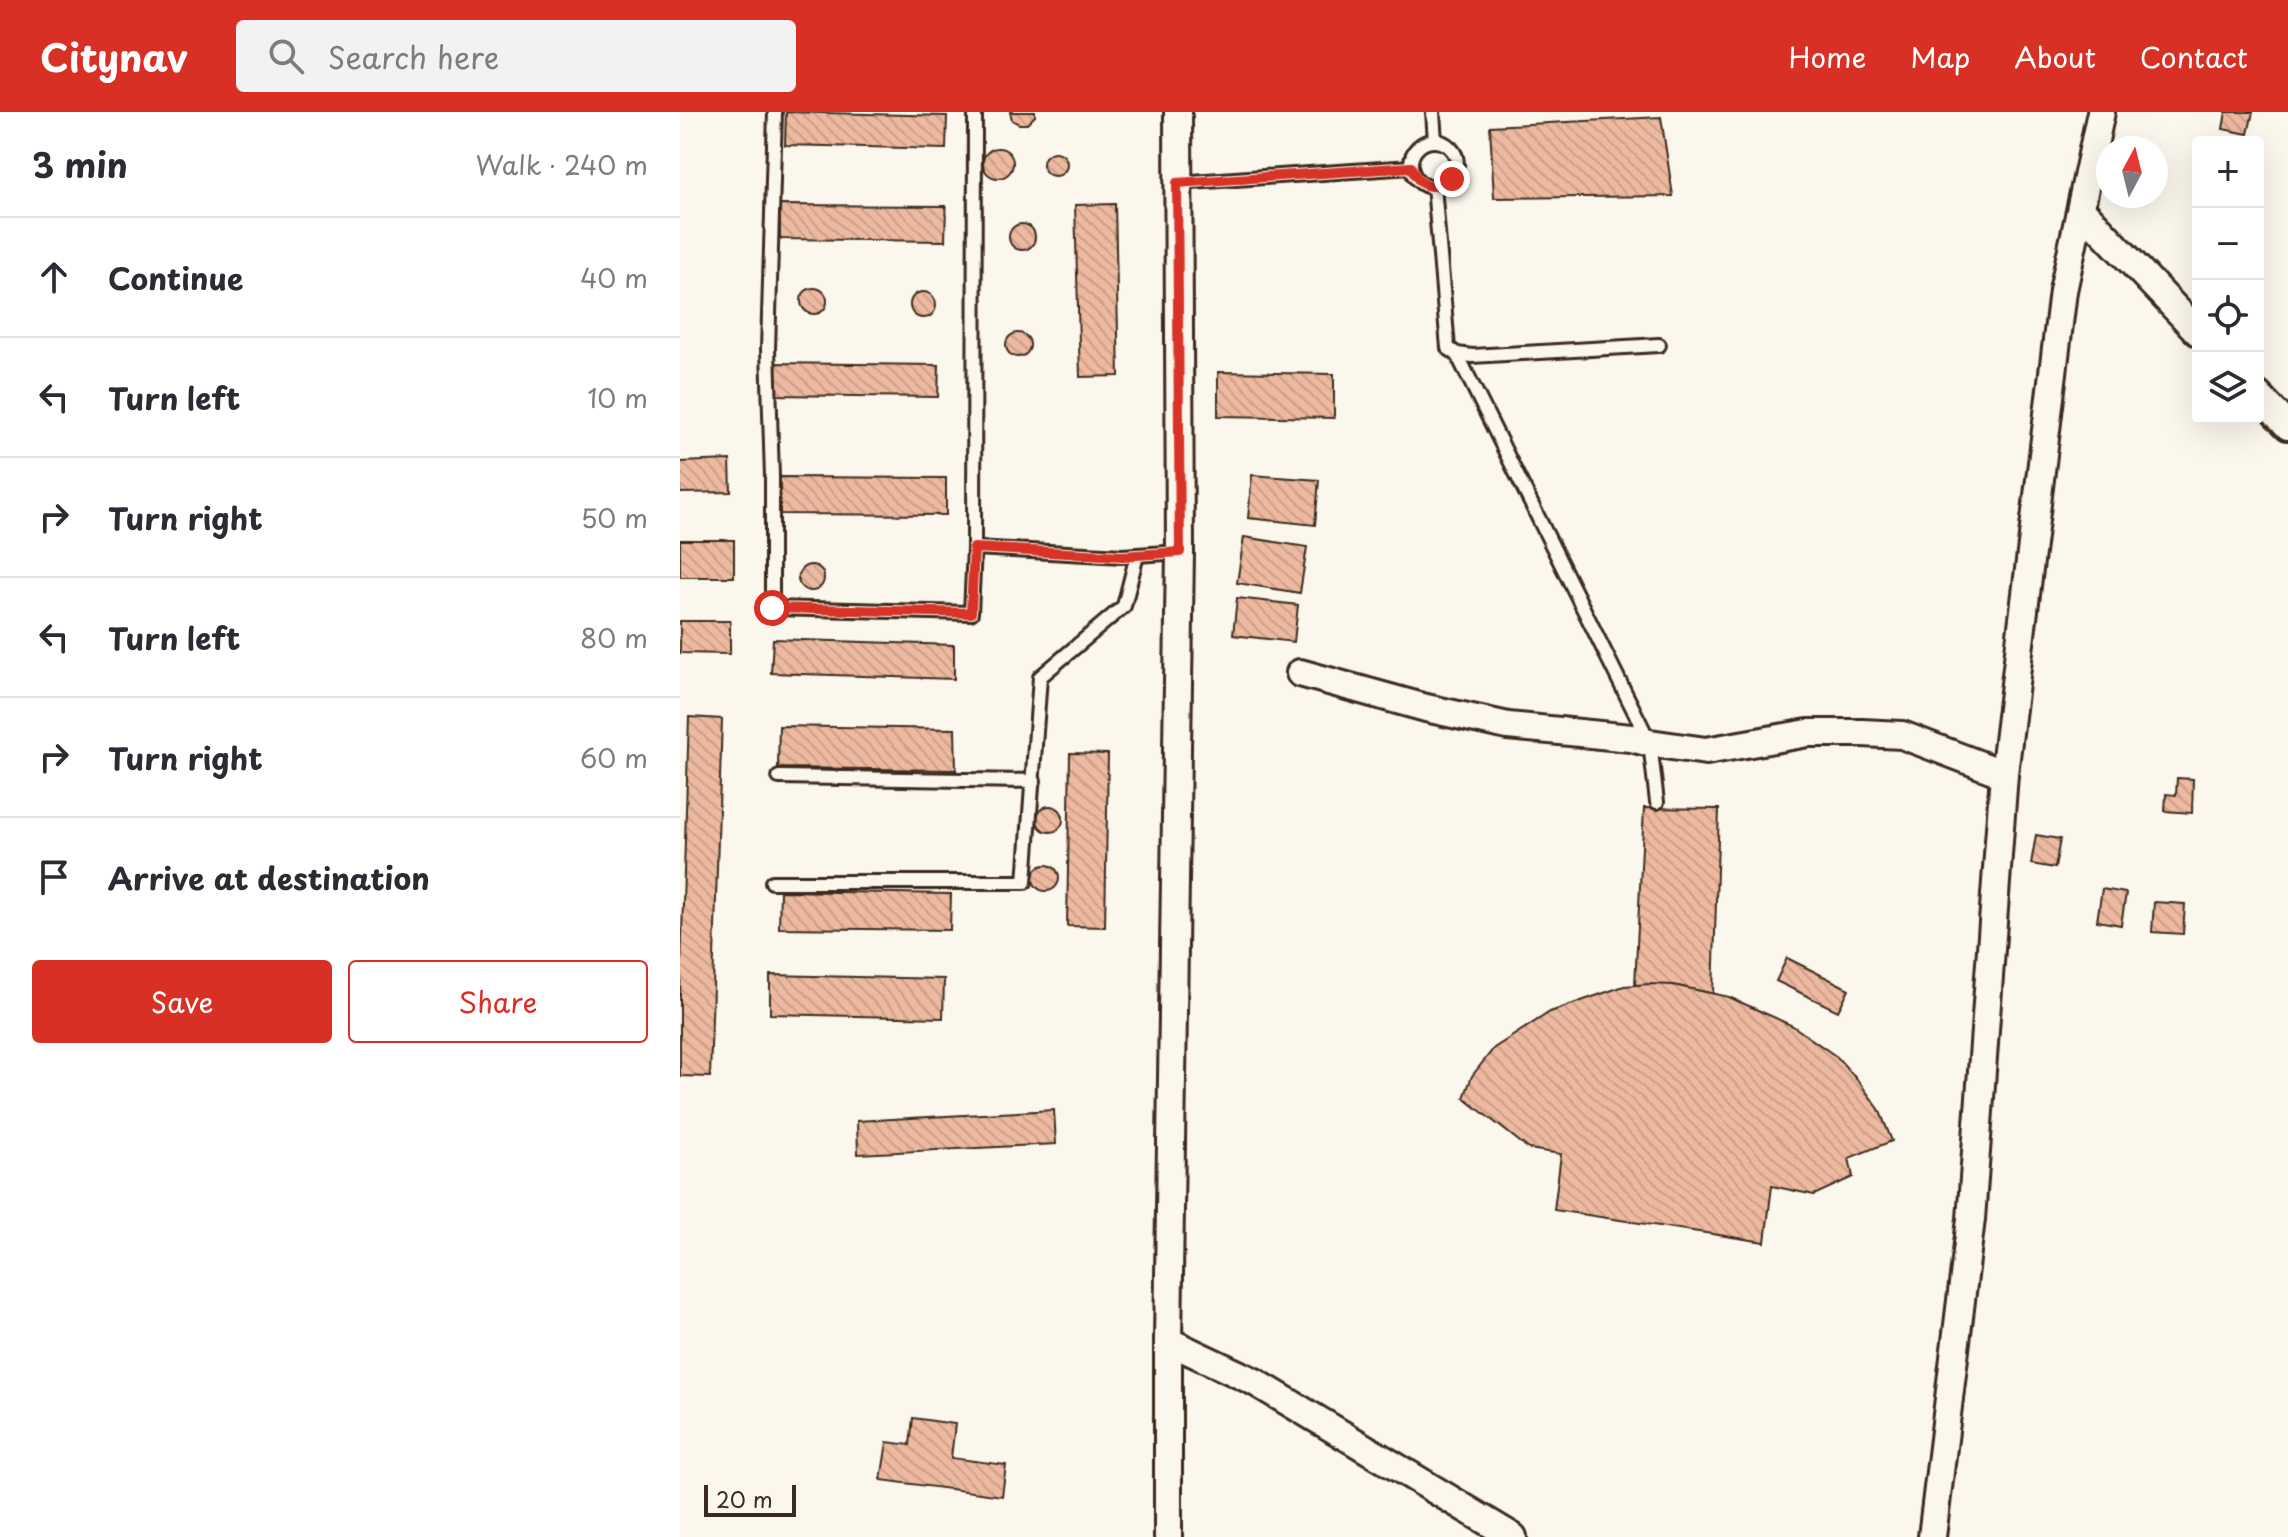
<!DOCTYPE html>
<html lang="en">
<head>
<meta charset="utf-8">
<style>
  :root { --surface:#fff; --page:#f2f2f3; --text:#2b2b33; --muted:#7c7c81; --line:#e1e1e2; --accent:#d93025 }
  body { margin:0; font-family:"Playpen Sans",sans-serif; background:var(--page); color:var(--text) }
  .controls { position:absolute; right:24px; top:24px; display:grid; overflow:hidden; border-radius:8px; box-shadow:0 8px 32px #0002 }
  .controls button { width:72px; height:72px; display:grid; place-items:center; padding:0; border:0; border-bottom:2px solid var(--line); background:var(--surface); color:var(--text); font:40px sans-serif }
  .compass { position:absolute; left:1416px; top:24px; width:72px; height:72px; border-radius:50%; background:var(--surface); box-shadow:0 8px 32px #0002; rotate:7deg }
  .scale { position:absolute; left:24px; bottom:20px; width:92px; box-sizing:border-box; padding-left:8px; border:4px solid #3b2a1e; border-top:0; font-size:22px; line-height:28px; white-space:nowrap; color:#3b2a1e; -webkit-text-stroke:6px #fbf7ec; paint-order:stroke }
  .stop { position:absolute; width:24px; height:24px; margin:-18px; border:6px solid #d93025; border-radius:50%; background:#fff }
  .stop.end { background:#d93025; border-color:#fff; box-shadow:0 2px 8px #0008 }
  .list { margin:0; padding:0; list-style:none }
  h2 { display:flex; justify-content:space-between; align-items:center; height:104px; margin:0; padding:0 32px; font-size:34px }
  h2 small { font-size:26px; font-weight:400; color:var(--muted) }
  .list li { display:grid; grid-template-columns:52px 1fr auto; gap:24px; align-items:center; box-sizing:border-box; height:120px; padding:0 32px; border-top:2px solid var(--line) }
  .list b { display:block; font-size:30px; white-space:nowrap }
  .list em { font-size:26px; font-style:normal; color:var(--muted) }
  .actions { display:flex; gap:16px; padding:24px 32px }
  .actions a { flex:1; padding:18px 0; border:2px solid var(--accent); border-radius:8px; text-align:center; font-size:28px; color:var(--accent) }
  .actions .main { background:var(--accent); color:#fff }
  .icon { flex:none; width:44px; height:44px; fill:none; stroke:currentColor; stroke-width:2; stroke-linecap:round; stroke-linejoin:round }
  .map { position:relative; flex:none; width:1608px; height:1425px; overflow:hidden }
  header { display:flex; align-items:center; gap:48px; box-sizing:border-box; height:112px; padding:0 40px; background:var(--accent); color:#fff }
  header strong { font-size:38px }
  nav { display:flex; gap:44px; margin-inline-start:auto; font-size:28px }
  .search { width:560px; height:72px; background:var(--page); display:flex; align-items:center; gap:20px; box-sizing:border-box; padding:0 28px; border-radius:8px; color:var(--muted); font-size:30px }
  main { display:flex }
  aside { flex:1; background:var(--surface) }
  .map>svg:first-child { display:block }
  .building { fill:url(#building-back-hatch); stroke:#3b2a1e; stroke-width:2 }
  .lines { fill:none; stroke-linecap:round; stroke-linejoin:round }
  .lane-casing { stroke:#3b2a1e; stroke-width:18 }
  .street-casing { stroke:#3b2a1e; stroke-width:32 }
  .lane { stroke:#fbf7ec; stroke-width:12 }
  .street { stroke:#fbf7ec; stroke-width:26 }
  .route { stroke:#d93025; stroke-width:10 }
</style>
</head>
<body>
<header>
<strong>Citynav</strong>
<div class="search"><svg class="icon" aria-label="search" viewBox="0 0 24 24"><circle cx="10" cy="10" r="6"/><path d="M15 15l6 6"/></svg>Search here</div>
<nav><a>Home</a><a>Map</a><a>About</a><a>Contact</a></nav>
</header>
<main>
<aside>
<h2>3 min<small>Walk · 240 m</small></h2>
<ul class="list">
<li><svg class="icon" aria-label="ahead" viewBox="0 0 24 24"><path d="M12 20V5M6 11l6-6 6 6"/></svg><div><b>Continue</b></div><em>40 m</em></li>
<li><svg class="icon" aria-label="left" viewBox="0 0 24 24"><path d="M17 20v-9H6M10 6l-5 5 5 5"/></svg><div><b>Turn left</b></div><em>10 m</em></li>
<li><svg class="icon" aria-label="right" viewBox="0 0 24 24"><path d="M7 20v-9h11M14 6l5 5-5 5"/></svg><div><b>Turn right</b></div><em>50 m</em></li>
<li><svg class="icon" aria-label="left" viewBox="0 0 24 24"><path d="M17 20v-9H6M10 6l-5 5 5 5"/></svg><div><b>Turn left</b></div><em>80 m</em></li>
<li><svg class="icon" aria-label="right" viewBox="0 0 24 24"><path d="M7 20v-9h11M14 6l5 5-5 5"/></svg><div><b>Turn right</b></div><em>60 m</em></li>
<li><svg class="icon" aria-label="arrive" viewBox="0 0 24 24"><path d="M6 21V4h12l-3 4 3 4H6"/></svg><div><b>Arrive at destination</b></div></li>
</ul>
<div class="actions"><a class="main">Save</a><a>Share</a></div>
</aside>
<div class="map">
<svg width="1608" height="1425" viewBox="0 0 1608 1425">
  <defs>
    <pattern id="building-back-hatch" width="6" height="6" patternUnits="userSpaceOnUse" patternTransform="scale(2)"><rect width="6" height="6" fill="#edb9a0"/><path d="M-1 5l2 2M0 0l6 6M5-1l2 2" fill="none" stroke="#cc9f89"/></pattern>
  </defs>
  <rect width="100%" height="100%" fill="#fbf7ec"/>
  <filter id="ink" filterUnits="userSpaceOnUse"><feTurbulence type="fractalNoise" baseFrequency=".0125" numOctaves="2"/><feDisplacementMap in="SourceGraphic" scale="16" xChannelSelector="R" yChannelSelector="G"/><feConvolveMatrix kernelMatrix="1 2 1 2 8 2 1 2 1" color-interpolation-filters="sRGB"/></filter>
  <g filter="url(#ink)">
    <!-- building -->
    <g class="building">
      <path d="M106 0 267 4 266 37 105 33Z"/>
      <path d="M330 0H355V4L347 12H339L332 8Z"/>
      <path d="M1546 0H1573L1568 22 1543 17Z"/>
      <path d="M981 5 993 84 814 86 810 14Z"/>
      <circle cx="318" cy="51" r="15"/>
      <circle cx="375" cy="52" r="12"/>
      <path d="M435 92 439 264 400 265 395 93Z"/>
      <path d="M100 93 266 94 265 129 100 127Z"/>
      <circle cx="342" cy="125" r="13"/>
      <circle cx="134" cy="189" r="13"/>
      <circle cx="243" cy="193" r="13"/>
      <circle cx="338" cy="233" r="12"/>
      <path d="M91 251 259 253 258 285 91 283Z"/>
      <path d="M538 260 654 262V306L538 304Z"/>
      <path d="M50 348 51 380 0 381V350Z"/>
      <path d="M572 363 639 368 635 413 568 406Z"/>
      <path d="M99 365 266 366V403L99 402Z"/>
      <path d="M564 425 627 435 620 481 557 471Z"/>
      <rect x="0" y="428" width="54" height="37"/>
      <circle cx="131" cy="466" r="13"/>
      <path d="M557 486 618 493 614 530 553 523Z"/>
      <path d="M0 509H50V542L0 541Z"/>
      <path d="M93 527 274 533V567L91 561Z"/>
      <path d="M9 605 42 607 30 965 0 964V884Z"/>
      <path d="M99 614 275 617 276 658 98 656Z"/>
      <path d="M390 641 428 642 425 815 387 814Z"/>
      <path d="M1497 666 1513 667 1512 701 1485 699 1486 682 1496 683Z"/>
      <circle cx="370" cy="707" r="13"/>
      <path d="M964 696 1039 697 1033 882 993 873H955Z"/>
      <path d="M1356 723 1380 727 1375 756 1351 752Z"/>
      <circle cx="366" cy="766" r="13"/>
      <path d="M1422 777 1446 781 1441 813 1417 809Z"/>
      <path d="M100 779 271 782 270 818 99 816Z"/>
      <path d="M1474 790 1505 792 1503 822 1472 820Z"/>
      <path d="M1107 846 1169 877 1158 899 1096 869Z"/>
      <path d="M90 863 264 867 263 906 90 902Z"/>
      <path d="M969 872 993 873 1049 885 1113 914 1157 945 1179 970 1199 997 1212 1029 1169 1046 1173 1065 1134 1083 1092 1074 1085 1130 874 1098 881 1042 849 1037 784 986 792 964 814 936 870 900 944 874Z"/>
      <path d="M374 998 376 1032 178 1042 177 1009Z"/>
      <path d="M233 1306 275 1312 271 1346 326 1353 322 1384 201 1368 207 1330 230 1333Z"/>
    </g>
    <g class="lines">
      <defs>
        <g id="lane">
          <path d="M95 0 88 237 92 365V496L291 501 294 436 295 0"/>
          <path d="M753 0 755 29"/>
          <circle cx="754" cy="52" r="23"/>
          <path d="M497 71 731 55"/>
          <path d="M754 74 768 236 777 242 792 244 979 233"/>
          <path d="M777 242 970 631 977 690"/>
          <path d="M294 436 443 444 500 440"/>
          <path d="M99 665 354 669"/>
          <path d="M92 770H345L360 565 444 494 457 443"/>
        </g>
        <g id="street">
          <path d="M1401 97 1518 220"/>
          <path d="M1578 283 1608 314"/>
          <path d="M620 561 746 596 828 614 951 626 970 631 1026 639 1128 621H1182L1222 623 1324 662"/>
          <path d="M488 1229 575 1270 833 1425"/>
          <path d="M488 1425V1229L500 440 498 0"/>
          <path d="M1252 1425 1291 1107 1324 662 1383 179 1421 0"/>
        </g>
      </defs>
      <!-- lane casing -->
      <use href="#lane" class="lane-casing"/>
      <!-- street casing -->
      <use href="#street" class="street-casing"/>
      <!-- lane -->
      <use href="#lane" class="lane"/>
      <!-- street -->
      <use href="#street" class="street"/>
    </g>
  </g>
  <g class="lines" filter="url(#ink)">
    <!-- route -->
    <path class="route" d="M92 496 291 501 294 436 443 444 500 440 497 71 731 55C740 76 752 79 772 67"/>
  </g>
</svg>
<div class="controls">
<button>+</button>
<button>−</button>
<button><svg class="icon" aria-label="locate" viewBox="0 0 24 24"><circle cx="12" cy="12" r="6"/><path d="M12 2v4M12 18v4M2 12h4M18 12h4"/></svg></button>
<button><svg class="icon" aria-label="layers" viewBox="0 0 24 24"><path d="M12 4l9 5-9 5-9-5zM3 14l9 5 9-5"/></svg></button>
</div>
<svg class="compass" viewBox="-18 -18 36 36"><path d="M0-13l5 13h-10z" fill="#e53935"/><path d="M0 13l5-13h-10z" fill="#7c7c81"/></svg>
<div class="scale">20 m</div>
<div class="stop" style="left:92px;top:496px"></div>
<div class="stop end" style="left:772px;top:67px"></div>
</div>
</main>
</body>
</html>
